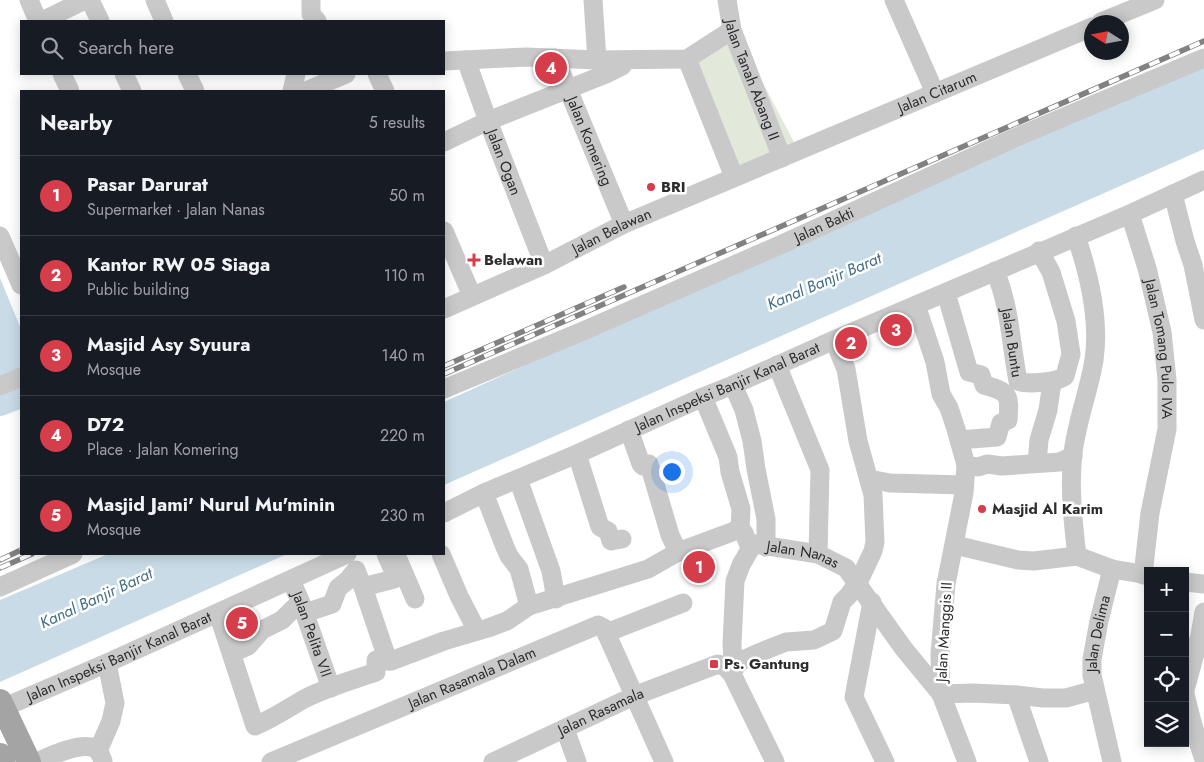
<!DOCTYPE html>
<html lang="en">
<head>
<meta charset="utf-8">
<style>
  :root { --surface:#171b24; --page:#242831; --text:#f1f3f6; --muted:#9ea1a6; --line:#363941; --accent:#d43d49 }
  body { margin:0; font-family:Jost,sans-serif; background:var(--page); color:var(--text) }
  .controls { position:absolute; right:15px; bottom:15px; display:grid; overflow:hidden; border-radius:0px; box-shadow:0 2px 12px #0003 }
  .controls button { width:45px; height:45px; display:grid; place-items:center; padding:0; border:0; border-bottom:1px solid var(--line); background:var(--surface); color:var(--text); font:25px sans-serif }
  .compass { position:absolute; left:1084px; top:15px; width:45px; height:45px; border-radius:50%; background:var(--surface); box-shadow:0 2px 12px #0003; rotate:281deg }
  .you { position:absolute; left:671px; top:471px; width:18px; height:18px; margin:-12px; border:4px solid #fff; border-radius:50%; background:#1a73e8; box-shadow:0 0 0 8px #1a73e833 }
  .badge { display:grid; place-items:center; width:32px; height:32px; border-radius:50%; background:var(--accent); color:#fff; font-size:16px; font-weight:700 }
  .pin { position:absolute; translate:-50% -50%; border:2px solid #fff; box-shadow:0 1px 5px #0006 }
  .list { margin:0; padding:0; list-style:none }
  h2 { display:flex; justify-content:space-between; align-items:center; height:65px; margin:0; padding:0 20px; font-size:21px }
  h2 small { font-size:16px; font-weight:400; color:var(--muted) }
  .list li { display:grid; grid-template-columns:32px 1fr auto; gap:15px; align-items:center; box-sizing:border-box; height:80px; padding:0 20px; border-top:1px solid var(--line) }
  .list b { display:block; font-size:19px; white-space:nowrap }
  .list p { margin:0; font-size:16px; white-space:nowrap; color:var(--muted) }
  .list em { font-size:16px; font-style:normal; color:var(--muted) }
  .icon { flex:none; width:28px; height:28px; fill:none; stroke:currentColor; stroke-width:2; stroke-linecap:round; stroke-linejoin:round }
  .map { position:relative; flex:none; width:1204px; height:762px; overflow:hidden }
  .search { position:absolute; background:var(--surface); box-shadow:0 2px 12px #0003; left:20px; top:20px; width:425px; height:55px; display:flex; align-items:center; gap:12px; box-sizing:border-box; padding:0 18px; border-radius:0px; color:var(--muted); font-size:19px }
  .panel { position:absolute; background:var(--surface); box-shadow:0 2px 12px #0003; left:20px; top:90px; width:425px; height:465px; border-radius:0px }
  .map>svg:first-child { display:block }
  .green { fill:#e2e9db }
  .water { fill:#c8dbe7 }
  .lines { fill:none; stroke-linecap:round; stroke-linejoin:round }
  .river { stroke:#c8dbe7; stroke-width:24 }
  .minor { stroke:#c9c9c9; stroke-width:19 }
  .major { stroke:#a4a4a4; stroke-width:24 }
  .rail-casing { stroke:#818181; stroke-width:5.5 }
  .rail { stroke:#fff; stroke-width:4; stroke-dasharray:11; stroke-linecap:butt }
  .major-bridge { stroke:#a4a4a4; stroke-width:24 }
  .poi-dot { fill:#d43d49; stroke:#fff; stroke-width:2 }
  .labels { text-anchor:middle; dominant-baseline:central; stroke-width:5; stroke-linejoin:round; paint-order:stroke }
  .street-label { font-size:15px; fill:#2c2c2c; stroke:#fff }
  .poi-label { font-size:15px; font-weight:bold; fill:#2c2c2c; stroke:#fff; text-anchor:start }
  .water-label { font-size:16px; font-style:italic; fill:#426c86; stroke:#fff }
</style>
</head>
<body>
<div class="map">
<svg width="1204" height="762" viewBox="0 0 1204 762">
  <rect width="100%" height="100%" fill="#fff"/>
  <!-- green -->
  <path class="green" d="M741 41 796 146 734 173 681 54Z"/>
  <!-- water -->
  <g class="water">
    <path d="M1204 65V149L444 485V402L788 246Z"/>
    <path d="M0 278 21 329V392L0 401Z"/>
    <path d="M108 554H287L0 682V600Z"/>
  </g>
  <g class="lines">
    <!-- river -->
    <path class="river" d="M0 404 21 396"/>
    <!-- minor -->
    <g class="minor">
      <path d="M29 0 38 21"/>
      <path d="M90 0 100 21"/>
      <path d="M155 0 164 21"/>
      <path d="M311 0V14L317 21"/>
      <path d="M593 0 597 60"/>
      <path id="s1" d="M727 0 732 30 782 158"/>
      <path d="M894 0 935 93"/>
      <path d="M42 21 85 0"/>
      <path d="M1101 22 1155 0"/>
      <path id="s2" d="M555 58 624 224"/>
      <path d="M687 59 734 177"/>
      <path id="s3" d="M466 60 488 121 544 265"/>
      <path d="M444 61 526 57 597 60 687 59 732 30"/>
      <path d="M62 74 70 91"/>
      <path d="M124 74 132 91"/>
      <path d="M187 74 195 91"/>
      <path d="M377 74 385 91"/>
      <path d="M292 91 296 74"/>
      <path d="M306 91 346 74"/>
      <path d="M444 142 488 121 606 74 622 66 625 60"/>
      <path d="M1173 194 1185 241 1193 265 1204 320"/>
      <path id="s4" d="M1130 214 1147 268 1162 332 1167 380V429L1150 513 1143 575"/>
      <path d="M444 231 472 296"/>
      <path d="M0 236 21 285"/>
      <path d="M1076 236C1089 274 1100 319 1094 360 1089 391 1077 420 1073 453 1069 486 1073 522 1077 556"/>
      <path id="s5" d="M995 271C1010 306 1011 345 1018 381 1025 385 1059 382 1065 376L1071 354 1066 321 1051 272 1039 251"/>
      <path d="M946 293 969 372 981 375 984 385C1009 392 1010 394 1008 420L1001 423 997 437 959 440"/>
      <path d="M916 305 935 362 941 394 949 408 956 429 966 465 964 493 946 584 940 654 941 694"/>
      <path id="s6" d="M444 309 544 265 624 224 1092 27"/>
      <path d="M777 365 820 470 818 554"/>
      <path d="M733 385 744 410 752 441 756 469 766 519V547"/>
      <path d="M0 386 21 377"/>
      <path id="s7" d="M444 389 583 331 789 241 1012 139 1204 58"/>
      <path d="M703 397 728 457 730 472 741 509 740 529"/>
      <path d="M629 430 641 464 643 466 649 464 670 535 678 552"/>
      <path d="M577 454 600 527 608 531 611 541 622 539"/>
      <path d="M1037 463 1039 440 1048 410 1052 382"/>
      <path d="M966 465 978 467 987 464 1002 466 1060 462 1073 456"/>
      <path d="M518 479 551 571 556 599"/>
      <path d="M869 479 890 483 964 485"/>
      <path d="M484 493 505 547 509 556 519 569 529 606"/>
      <path id="s8" d="M444 513 484 493 577 454 703 397 733 385 834 340 1130 214 1204 180"/>
      <path d="M955 545 1018 560 1034 561 1077 556 1112 569"/>
      <path d="M386 554 396 577 394 579 363 587 388 661"/>
      <path d="M441 554 459 596 477 631"/>
      <path d="M397 557 415 599"/>
      <path id="s9" d="M291 580 301 603 331 688"/>
      <path d="M1185 582 1204 584"/>
      <path d="M0 587 73 554"/>
      <path d="M872 602 854 697 885 762"/>
      <path id="s10" d="M218 613 255 726C274 718 288 708 306 698 328 687 353 680 376 672V660L391 661 444 641 488 628 507 621 529 606 648 569 678 552 740 529 744 533 748 543 818 554 846 568 904 649 941 694 967 762"/>
      <path d="M305 613 332 604 338 588 348 580 356 570 363 587"/>
      <path d="M606 633 683 603"/>
      <path d="M232 653 248 646 262 630 282 620 294 608 301 603"/>
      <path d="M729 671 733 662 732 644 735 581 741 565 753 544"/>
      <path d="M731 672 741 661 761 652 786 642 814 640 833 631 842 602 848 596 858 583 873 551 875 542 873 495 858 441 846 369 834 340"/>
      <path d="M1185 690 1200 635 1204 612"/>
      <path d="M941 694 973 693 1016 695 1043 698H1066L1095 690"/>
      <path d="M1185 694 1192 722 1204 760"/>
      <path d="M1016 695 1039 762"/>
      <path id="s11" d="M0 709 107 663 347 554"/>
      <path d="M565 729 577 762"/>
      <path d="M98 751 111 721 115 703 107 663"/>
      <path d="M37 762C50 756 80 742 94 748 99 750 101 756 103 761"/>
      <path id="s12" d="M271 762 598 625 604 628 664 762"/>
      <path id="s13" d="M493 762 634 696 718 664 725 667 731 672 775 762"/>
      <path id="s14" d="M1112 762 1092 675V659L1099 621 1112 569 1148 575"/>
    </g>
    <!-- major -->
    <path class="major" d="M0 755 3 762"/>
    <defs>
      <g id="rail">
        <path d="M444 366 624 287"/>
        <path d="M444 374 1204 41"/>
        <path d="M0 560 21 550"/>
        <path d="M0 568 32 554"/>
      </g>
    </defs>
    <!-- rail casing -->
    <use href="#rail" class="rail-casing"/>
    <!-- rail -->
    <use href="#rail" class="rail"/>
    <!-- major-bridge -->
    <path class="major-bridge" d="M0 701 29 762"/>
  </g>
  <!-- markers -->
  <g class="poi-dot">
    <circle cx="651" cy="187" r="5"/>
    <path d="M471.5 252.5h5v5h5v5h-5v5h-5v-5h-5v-5h5z"/>
    <circle cx="982" cy="509" r="5"/>
    <rect x="709" y="659" width="10" height="10" rx="2.5"/>
  </g>
  <g class="labels">
    <!-- street labels -->
    <g class="street-label">
      <text stroke="none"><textPath href="#s1" startOffset="84">Jalan Tanah Abang II</textPath></text>
      <text stroke="none"><textPath href="#s6" startOffset="539">Jalan Citarum</textPath></text>
      <text stroke="none"><textPath href="#s2" startOffset="90">Jalan Komering</textPath></text>
      <text stroke="none"><textPath href="#s3" startOffset="109">Jalan Ogan</textPath></text>
      <text stroke="none"><textPath href="#s7" startOffset="414">Jalan Bakti</textPath></text>
      <text stroke="none"><textPath href="#s6" startOffset="185">Jalan Belawan</textPath></text>
      <text stroke="none"><textPath href="#s5" startOffset="74">Jalan Buntu</textPath></text>
      <text stroke="none"><textPath href="#s4" startOffset="139">Jalan Tomang Pulo IVA</textPath></text>
      <text stroke="none"><textPath href="#s8" startOffset="310">Jalan Inspeksi Banjir Kanal Barat</textPath></text>
      <text stroke="none"><textPath href="#s10" startOffset="726">Jalan Nanas</textPath></text>
      <text transform="translate(944 632) rotate(-87)">Jalan Manggis II</text>
      <text stroke="none"><textPath href="#s14" startOffset="131">Jalan Delima</textPath></text>
      <text stroke="none"><textPath href="#s9" startOffset="58">Jalan Pelita VII</textPath></text>
      <text stroke="none"><textPath href="#s11" startOffset="130">Jalan Inspeksi Banjir Kanal Barat</textPath></text>
      <text stroke="none"><textPath href="#s12" startOffset="218">Jalan Rasamala Dalam</textPath></text>
      <text stroke="none"><textPath href="#s13" startOffset="119">Jalan Rasamala</textPath></text>
    </g>
    <!-- poi labels -->
    <g class="poi-label">
      <text x="661" y="187">BRI</text>
      <text x="484" y="260">Belawan</text>
      <text x="992" y="509">Masjid Al Karim</text>
      <text x="724" y="664">Ps. Gantung</text>
    </g>
    <!-- water labels -->
    <g class="water-label">
      <text transform="translate(824 281) rotate(-23)">Kanal Banjir Barat</text>
      <text transform="translate(96 598) rotate(-25)">Kanal Banjir Barat</text>
    </g>
  </g>
</svg>
<div class="controls">
<button>+</button>
<button>−</button>
<button><svg class="icon" aria-label="locate" viewBox="0 0 24 24"><circle cx="12" cy="12" r="6"/><path d="M12 2v4M12 18v4M2 12h4M18 12h4"/></svg></button>
<button><svg class="icon" aria-label="layers" viewBox="0 0 24 24"><path d="M12 4l9 5-9 5-9-5zM3 14l9 5 9-5"/></svg></button>
</div>
<svg class="compass" viewBox="-18 -18 36 36"><path d="M0-13l5 13h-10z" fill="#e53935"/><path d="M0 13l5-13h-10z" fill="#9ea1a6"/></svg>
<div class="you"></div>
<div class="pin badge" style="left:699px;top:567px">1</div>
<div class="pin badge" style="left:851px;top:343px">2</div>
<div class="pin badge" style="left:896px;top:330px">3</div>
<div class="pin badge" style="left:551px;top:68px">4</div>
<div class="pin badge" style="left:242px;top:623px">5</div>
<div class="search"><svg class="icon" aria-label="search" viewBox="0 0 24 24"><circle cx="10" cy="10" r="6"/><path d="M15 15l6 6"/></svg>Search here</div>
<section class="panel">
<h2>Nearby<small>5 results</small></h2>
<ul class="list">
<li><span class="badge">1</span><div><b>Pasar Darurat</b><p>Supermarket · Jalan Nanas</p></div><em>50 m</em></li>
<li><span class="badge">2</span><div><b>Kantor RW 05 Siaga</b><p>Public building</p></div><em>110 m</em></li>
<li><span class="badge">3</span><div><b>Masjid Asy Syuura</b><p>Mosque</p></div><em>140 m</em></li>
<li><span class="badge">4</span><div><b>D72</b><p>Place · Jalan Komering</p></div><em>220 m</em></li>
<li><span class="badge">5</span><div><b>Masjid Jami' Nurul Mu'minin</b><p>Mosque</p></div><em>230 m</em></li>
</ul>
</section>
</div>
</body>
</html>
